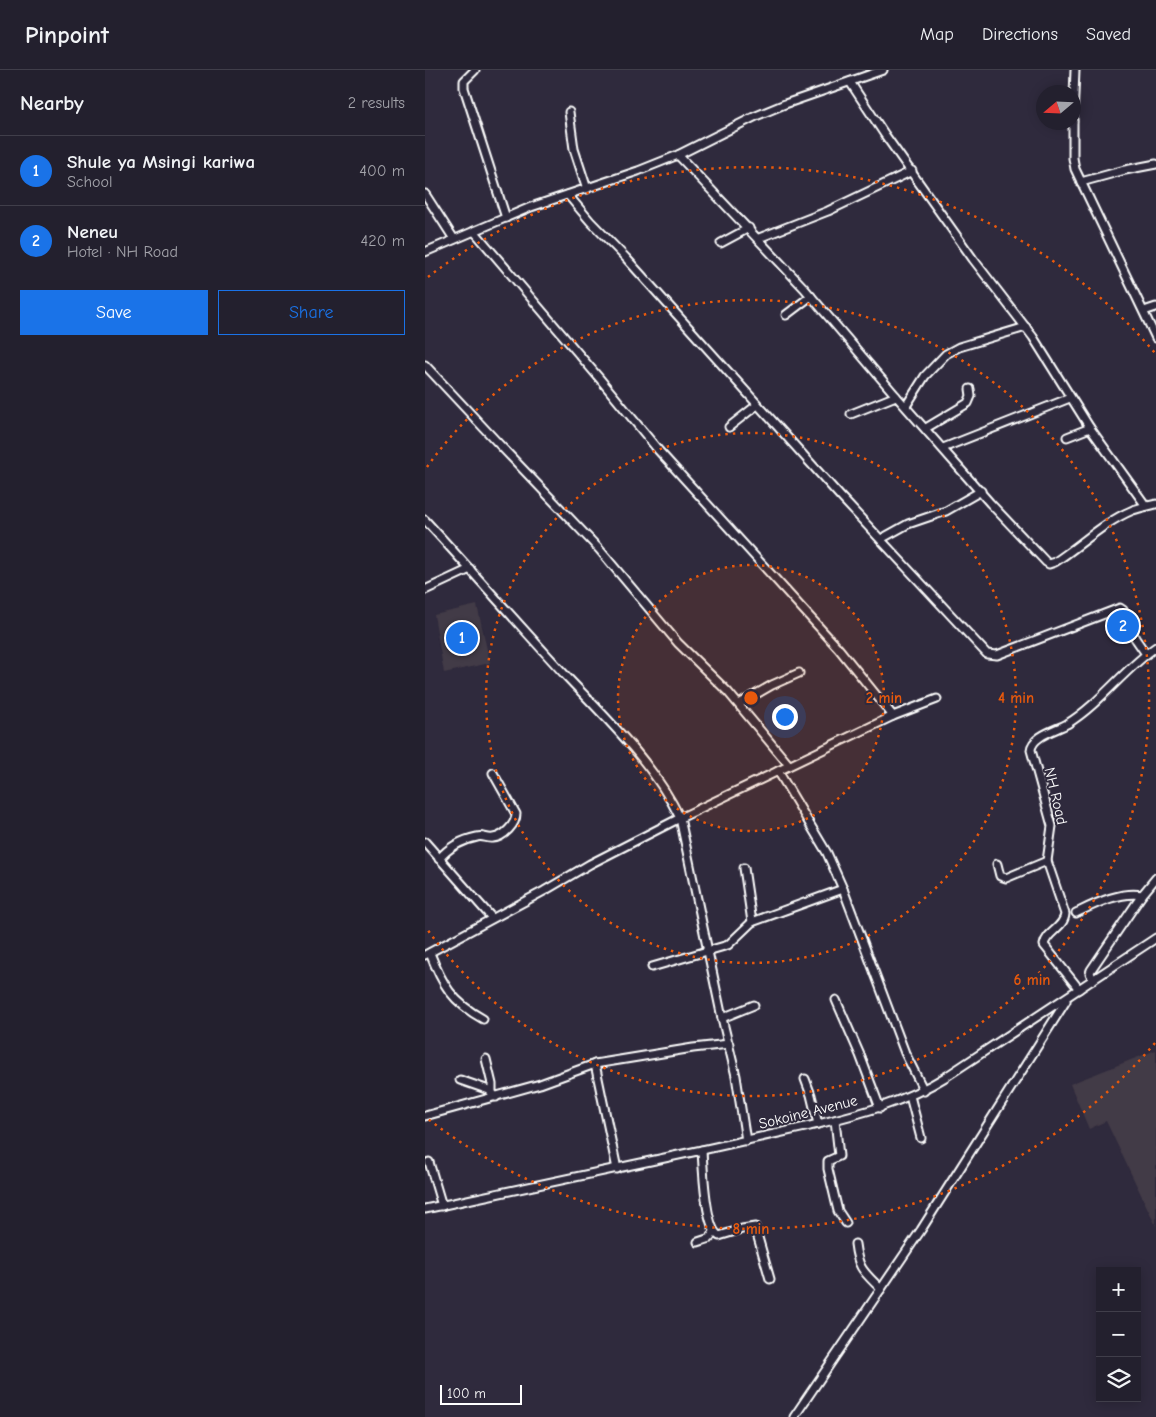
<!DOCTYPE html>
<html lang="en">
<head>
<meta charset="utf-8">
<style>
  :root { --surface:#23202e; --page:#2b2836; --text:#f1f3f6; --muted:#a3a3aa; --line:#403e4a; --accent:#1a73e8 }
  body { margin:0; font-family:"Comic Neue",sans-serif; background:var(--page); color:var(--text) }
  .controls { position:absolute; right:15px; bottom:15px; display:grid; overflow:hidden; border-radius:0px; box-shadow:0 2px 12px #0003 }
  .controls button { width:45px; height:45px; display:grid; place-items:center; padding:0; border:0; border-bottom:1px solid var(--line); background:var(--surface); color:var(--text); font:25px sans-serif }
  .compass { position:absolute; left:611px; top:15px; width:45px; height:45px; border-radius:50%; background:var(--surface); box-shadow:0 2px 12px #0003; rotate:251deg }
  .scale { position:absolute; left:15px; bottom:12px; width:82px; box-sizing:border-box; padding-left:5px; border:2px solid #fff; border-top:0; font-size:14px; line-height:18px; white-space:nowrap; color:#fff; -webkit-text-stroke:4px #2f2a3d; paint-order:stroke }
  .you { position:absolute; left:359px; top:646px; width:18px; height:18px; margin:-12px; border:4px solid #fff; border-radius:50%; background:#1a73e8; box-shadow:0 0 0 8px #1a73e833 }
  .badge { display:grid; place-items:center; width:32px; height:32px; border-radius:50%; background:var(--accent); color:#fff; font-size:16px; font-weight:700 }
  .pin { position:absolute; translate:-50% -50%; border:2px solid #fff; box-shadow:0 1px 5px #0006 }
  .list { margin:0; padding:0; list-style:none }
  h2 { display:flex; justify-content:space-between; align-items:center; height:65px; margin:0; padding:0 20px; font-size:21px }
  h2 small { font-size:16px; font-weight:400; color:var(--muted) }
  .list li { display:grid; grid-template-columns:32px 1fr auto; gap:15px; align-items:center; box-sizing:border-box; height:70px; padding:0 20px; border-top:1px solid var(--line) }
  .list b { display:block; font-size:19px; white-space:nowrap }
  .list p { margin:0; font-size:16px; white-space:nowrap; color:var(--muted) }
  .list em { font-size:16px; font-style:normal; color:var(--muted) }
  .actions { display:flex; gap:10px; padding:15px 20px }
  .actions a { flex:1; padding:11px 0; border:1px solid var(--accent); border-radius:0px; text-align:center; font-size:18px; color:var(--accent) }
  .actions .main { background:var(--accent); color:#fff }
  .icon { flex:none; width:28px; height:28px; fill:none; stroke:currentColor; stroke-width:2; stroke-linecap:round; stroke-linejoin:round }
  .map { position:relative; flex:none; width:731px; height:1347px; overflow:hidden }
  header { display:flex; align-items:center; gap:30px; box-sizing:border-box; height:70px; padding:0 25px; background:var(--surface); border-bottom:1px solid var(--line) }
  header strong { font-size:24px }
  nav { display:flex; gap:28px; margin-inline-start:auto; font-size:18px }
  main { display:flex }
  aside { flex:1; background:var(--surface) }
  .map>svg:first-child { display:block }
  .built { fill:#423a46 }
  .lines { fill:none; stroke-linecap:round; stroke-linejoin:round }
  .minor-casing { stroke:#fff; stroke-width:11 }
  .minor { stroke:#2f2a3d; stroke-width:7 }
  .ring { fill:none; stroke:#e8590c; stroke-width:2.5; stroke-dasharray:2.5 5 }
  .labels { text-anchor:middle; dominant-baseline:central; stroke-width:4; stroke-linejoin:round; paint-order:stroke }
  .street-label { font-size:15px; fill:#fff; stroke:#2f2a3d }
  .centre { fill:#e8590c; stroke:#2f2a3d; stroke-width:2.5 }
  .ring-label { font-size:15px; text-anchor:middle; font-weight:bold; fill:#e8590c; stroke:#2f2a3d; stroke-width:4; stroke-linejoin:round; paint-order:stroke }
</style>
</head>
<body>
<header>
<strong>Pinpoint</strong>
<nav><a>Map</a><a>Directions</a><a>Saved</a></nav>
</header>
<main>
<aside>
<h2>Nearby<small>2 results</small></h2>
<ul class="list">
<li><span class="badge">1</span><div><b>Shule ya Msingi kariwa</b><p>School</p></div><em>400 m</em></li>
<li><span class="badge">2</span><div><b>Neneu</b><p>Hotel · NH Road</p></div><em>420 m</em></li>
</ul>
<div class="actions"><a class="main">Save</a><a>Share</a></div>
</aside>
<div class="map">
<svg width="731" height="1347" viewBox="0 0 731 1347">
  <rect width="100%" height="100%" fill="#2f2a3d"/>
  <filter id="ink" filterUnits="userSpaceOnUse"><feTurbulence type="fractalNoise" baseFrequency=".02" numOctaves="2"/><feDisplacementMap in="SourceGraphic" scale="10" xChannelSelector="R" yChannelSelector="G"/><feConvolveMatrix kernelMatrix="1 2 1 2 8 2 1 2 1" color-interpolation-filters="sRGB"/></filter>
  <g filter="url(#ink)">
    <!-- built -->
    <g class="built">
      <path d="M52 535 65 593 19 603 9 545Z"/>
      <path d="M731 980V1156L681 1051 664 1059 645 1014Z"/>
    </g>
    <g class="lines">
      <defs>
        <g id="minor">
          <path d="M50 0 39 11V18L81 148"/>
          <path d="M425 12 460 65 548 189 608 267 665 358 721 436"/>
          <path d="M144 42 149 79 162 119"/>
          <path d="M648 51 650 0"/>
          <path d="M648 52V88L650 99 731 268"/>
          <path d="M253 85 379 218 471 326 565 433 621 492 624 494 630 492C656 475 679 452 708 440 716 437 724 436 731 434"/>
          <path d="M656 112 700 100 731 94"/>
          <path d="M0 124 29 169"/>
          <path d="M143 125 165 151 201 188 415 426 562 584 572 585 695 538 698 540 710 568 721 584"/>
          <path d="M49 161 175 309 234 381 414 579 468 646"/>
          <path d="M334 168 403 141 487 101"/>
          <path d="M296 173 324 158"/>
          <path d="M0 182 106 137 213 101 253 85 331 46 360 34 458 0"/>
          <path d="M719 241 731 237"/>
          <path d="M361 245 386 226"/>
          <path d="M0 295 72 372 174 479 253 573 303 622 364 695"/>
          <path d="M481 336 500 306 521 284 534 277 601 257"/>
          <path d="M426 344 471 326"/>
          <path d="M304 357 332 335"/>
          <path d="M501 358 543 333 546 326 545 319"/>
          <path d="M642 367 665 358"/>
          <path d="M518 378 645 328"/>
          <path d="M0 450C48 502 95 556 143 608 184 651 229 694 255 748L165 794 119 821 0 885"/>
          <path d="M456 469 483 454 521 441 556 421"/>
          <path d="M0 520 45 499"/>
          <path d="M314 634 347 615 374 603"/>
          <path d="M353 701 402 783 418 819 480 983 499 1021"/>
          <path d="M0 772 67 848"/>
          <path d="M14 789C24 777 37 770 52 767 58 765 62 769 68 768 79 767 91 754 91 744L68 703"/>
          <path d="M572 794 575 806 581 808 622 791"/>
          <path d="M319 798 327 852"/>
          <path d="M651 843C670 834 695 821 717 825"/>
          <path d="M5 883C17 914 27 932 58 949"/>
          <path d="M227 897 303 875 327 852 418 819"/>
          <path d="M668 910 665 903 666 900 717 825 731 808"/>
          <path d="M654 919 619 875C621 862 639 858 640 844L622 791 627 756 606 680C607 666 631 660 642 654 676 633 699 599 731 577"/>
          <path d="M411 930 435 985 455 1038"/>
          <path d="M297 948 329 935"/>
          <path d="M61 989 67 1014V1023"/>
          <path d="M170 994 192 1099"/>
          <path d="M380 1009 386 1025 393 1054"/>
          <path d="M35 1010 64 1020 71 1027"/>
          <path d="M485 1026 496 1068"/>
          <path d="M0 1046 115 1014 170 994 268 978 304 974"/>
          <path d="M410 1050 414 1086 403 1091V1099L413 1141 421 1153"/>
          <path d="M321 1071 311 1006 297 948 255 748 468 646 512 629"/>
          <path d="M277 1080C278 1097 280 1158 294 1166L317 1159 330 1157 345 1209"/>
          <path d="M4 1092 17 1136"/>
          <path d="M0 1139C93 1119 185 1099 277 1080 313 1072 349 1064 385 1056 434 1044 479 1033 522 1006L731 868"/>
          <path d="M273 1172 285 1168 289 1162"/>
          <path d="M430 1174C433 1199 439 1202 456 1219"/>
          <path d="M369 1347 496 1160 641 931"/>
        </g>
      </defs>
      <!-- minor casing -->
      <use href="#minor" class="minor-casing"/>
      <!-- minor -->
      <use href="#minor" class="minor"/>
    </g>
  </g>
  <!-- distance rings -->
  <circle cx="326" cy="628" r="133" fill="#e8590c" fill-opacity=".12"/>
  <g class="ring">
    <circle cx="326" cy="628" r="133"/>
    <circle cx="326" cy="628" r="265"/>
    <path d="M2 397A398 398 0 1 1 2 859"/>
    <path d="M730 973A531 531 0 0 1 3 1049M3 207A531 531 0 0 1 730 283"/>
  </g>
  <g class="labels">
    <!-- street labels -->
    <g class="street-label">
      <text transform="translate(631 726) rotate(77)">NH Road</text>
      <text transform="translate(383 1042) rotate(-14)">Sokoine Avenue</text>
    </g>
  </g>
  <circle cx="326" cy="628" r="8" class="centre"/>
  <g class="ring-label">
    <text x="459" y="633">2 min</text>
    <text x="591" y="633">4 min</text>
    <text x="607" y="915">6 min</text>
    <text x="326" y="1164">8 min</text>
  </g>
</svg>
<div class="controls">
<button>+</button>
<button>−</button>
<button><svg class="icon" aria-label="layers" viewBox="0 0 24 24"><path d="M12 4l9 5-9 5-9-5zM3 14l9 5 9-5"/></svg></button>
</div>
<svg class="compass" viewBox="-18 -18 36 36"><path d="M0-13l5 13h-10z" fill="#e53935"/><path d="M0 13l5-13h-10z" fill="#a3a3aa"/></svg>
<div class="scale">100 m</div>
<div class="you"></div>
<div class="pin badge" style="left:37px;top:568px">1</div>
<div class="pin badge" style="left:698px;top:556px">2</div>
</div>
</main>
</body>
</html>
